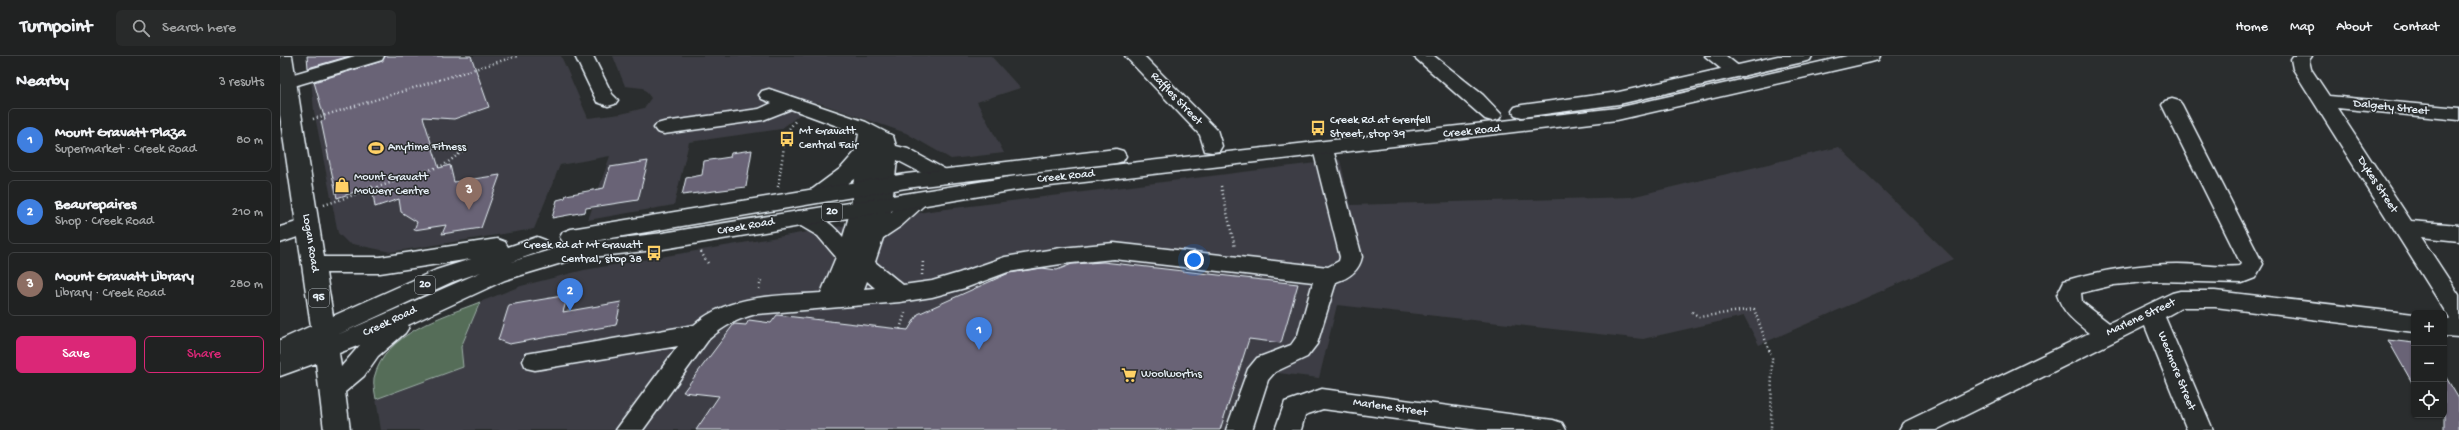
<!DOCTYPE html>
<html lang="en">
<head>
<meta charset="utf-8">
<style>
  :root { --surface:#202222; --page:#282a2a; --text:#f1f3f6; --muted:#a2a4a5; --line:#3d3f40; --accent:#db2777 }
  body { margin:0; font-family:"Gochi Hand",sans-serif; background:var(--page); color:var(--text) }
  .controls { position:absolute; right:12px; bottom:12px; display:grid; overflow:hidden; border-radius:6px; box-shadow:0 1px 3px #0004 }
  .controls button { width:36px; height:36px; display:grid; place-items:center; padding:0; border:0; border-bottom:1px solid var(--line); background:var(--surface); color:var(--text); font:20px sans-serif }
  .you { position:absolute; left:914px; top:204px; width:14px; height:14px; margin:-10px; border:3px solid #fff; border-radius:50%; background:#1a73e8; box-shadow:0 0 0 6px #1a73e833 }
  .badge { display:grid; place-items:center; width:26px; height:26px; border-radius:50%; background:var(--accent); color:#fff; font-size:13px; font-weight:700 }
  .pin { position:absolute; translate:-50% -33px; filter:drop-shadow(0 1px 2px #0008) }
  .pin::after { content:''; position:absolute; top:21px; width:14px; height:12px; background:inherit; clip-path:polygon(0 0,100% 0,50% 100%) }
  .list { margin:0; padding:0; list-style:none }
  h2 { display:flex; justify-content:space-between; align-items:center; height:52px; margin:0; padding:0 16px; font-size:17px }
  h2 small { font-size:13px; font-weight:400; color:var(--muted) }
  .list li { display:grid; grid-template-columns:26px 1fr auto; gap:12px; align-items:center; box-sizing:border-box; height:64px; margin:0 8px 8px; padding:0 8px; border:1px solid var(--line); border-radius:6px }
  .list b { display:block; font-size:15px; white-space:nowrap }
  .list p { margin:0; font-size:13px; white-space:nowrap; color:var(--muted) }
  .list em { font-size:13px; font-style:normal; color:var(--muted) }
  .actions { display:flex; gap:8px; padding:12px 16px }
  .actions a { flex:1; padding:9px 0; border:1px solid var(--accent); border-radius:6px; text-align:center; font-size:14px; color:var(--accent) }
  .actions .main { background:var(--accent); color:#fff }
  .icon { flex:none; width:22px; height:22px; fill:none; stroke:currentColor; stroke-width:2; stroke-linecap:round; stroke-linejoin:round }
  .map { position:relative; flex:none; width:2179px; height:374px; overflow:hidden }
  header { display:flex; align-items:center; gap:24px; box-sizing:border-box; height:56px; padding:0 20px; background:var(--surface); border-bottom:1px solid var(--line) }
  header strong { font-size:19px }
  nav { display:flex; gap:22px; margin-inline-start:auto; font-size:14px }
  .search { width:280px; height:36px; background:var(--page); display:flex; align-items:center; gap:10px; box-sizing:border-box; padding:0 14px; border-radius:6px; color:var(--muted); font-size:15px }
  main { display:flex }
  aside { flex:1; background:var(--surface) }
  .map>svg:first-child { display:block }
  .built { fill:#3d3e44 }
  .green { fill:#556d59; stroke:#9eafa8 }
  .building { fill:#696476; stroke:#e8f1f8 }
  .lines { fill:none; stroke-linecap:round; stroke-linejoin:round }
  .minor-casing { stroke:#e8f1f8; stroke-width:3 }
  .major-casing { stroke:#e8f1f8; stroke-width:3 }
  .path { stroke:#e8f1f8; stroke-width:2.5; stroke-dasharray:1 3; stroke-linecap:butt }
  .minor { fill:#2a2d2e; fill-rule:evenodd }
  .major { fill:#2a2d2e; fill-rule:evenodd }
  .labels { text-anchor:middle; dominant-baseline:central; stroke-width:3; stroke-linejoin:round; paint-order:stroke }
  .shield { fill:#2a2d2e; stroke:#afb6bb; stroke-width:1 }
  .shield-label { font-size:11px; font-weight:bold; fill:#e8f1f8 }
  .street-label { font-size:12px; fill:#e8f1f8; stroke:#2a2d2e }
  .poi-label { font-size:12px; fill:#e8f1f8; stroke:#2a2d2e; text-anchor:start }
</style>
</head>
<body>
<header>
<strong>Turnpoint</strong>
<div class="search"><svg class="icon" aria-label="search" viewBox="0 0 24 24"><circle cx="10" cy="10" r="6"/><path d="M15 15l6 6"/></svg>Search here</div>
<nav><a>Home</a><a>Map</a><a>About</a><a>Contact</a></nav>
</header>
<main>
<aside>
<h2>Nearby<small>3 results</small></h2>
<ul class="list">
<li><span class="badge" style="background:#3f7fe0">1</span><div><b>Mount Gravatt Plaza</b><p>Supermarket · Creek Road</p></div><em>80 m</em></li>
<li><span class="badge" style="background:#3f7fe0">2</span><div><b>Beaurepaires</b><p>Shop · Creek Road</p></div><em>210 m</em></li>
<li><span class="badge" style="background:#8d6e63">3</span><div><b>Mount Gravatt Library</b><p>Library · Creek Road</p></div><em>280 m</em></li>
</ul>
<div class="actions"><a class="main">Save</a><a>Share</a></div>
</aside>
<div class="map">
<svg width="2179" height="374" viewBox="0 0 2179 374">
  <rect width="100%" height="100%" fill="#2a2d2e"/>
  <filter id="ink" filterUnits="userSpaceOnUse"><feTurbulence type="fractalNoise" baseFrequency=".025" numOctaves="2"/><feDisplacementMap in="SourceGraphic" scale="8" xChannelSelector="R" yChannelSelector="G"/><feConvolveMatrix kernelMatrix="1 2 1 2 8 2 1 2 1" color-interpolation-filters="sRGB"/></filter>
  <g filter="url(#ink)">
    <!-- built -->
    <g class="built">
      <path d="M29 0H281L308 62 341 58 364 52 371 42 363 32 345 30 333 0H711L740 32 697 46 724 97 671 103 626 77 536 46 501 73 409 86 394 149 308 164 330 100 280 109 254 173 111 196 68 187 58 177 34 55Z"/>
      <path d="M1559 91 1674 203 1479 289 1464 260 1363 283 1057 249 1039 322 990 316 973 374H101L96 343 183 311 181 291 200 246 241 230 304 214 650 155 1060 104 1071 149 1351 141Z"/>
    </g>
    <!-- green -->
    <path class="green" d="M200 246 181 291 183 311 96 343C95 337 93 328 94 322 105 277 162 261 200 246Z"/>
    <!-- building -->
    <g class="building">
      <path d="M27 0H70L28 12Z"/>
      <path d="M105 0H191L209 51 174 63 143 61 159 112 170 109 174 126 220 119 201 172 162 178 166 169 134 174 137 166 121 156 119 143 95 151 92 130 57 142 41 65 45 64 34 26 102 5Z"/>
      <path d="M472 94 466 131 402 139 406 122 422 119 424 105 450 101 451 97Z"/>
      <path d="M368 105 358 144 306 152 305 156 272 162 277 144 285 142 286 139 324 132 330 111Z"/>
      <path d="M823 206 1018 228 1001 287 969 283 940 374H416L439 340 403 336 454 268 466 269 469 264 491 267 497 259 628 274 638 258 729 217 762 212 777 214 792 208Z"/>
      <path d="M288 239 283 256 341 246 336 269 229 288 218 284 229 249Z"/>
      <path d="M2108 284 2134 287V330Z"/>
      <path d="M2164 318 2179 343V374H2164Z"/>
    </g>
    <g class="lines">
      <defs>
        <g id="minor">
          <path d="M75 0H104L102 4 14 30 7 32 0 30V22Z"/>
          <path d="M295 0H313L332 38 338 44 335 48 328 50 317 46Z"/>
          <path d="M845 0H864L937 74 942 90 939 95 932 96 925 95 920 79Z"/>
          <path d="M1133 0H1154L1203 39 1222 59 1219 63 1212 65 1205 63Z"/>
          <path d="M1425 0H1446L1466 16 1464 20H1450Z"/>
          <path d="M2013 0H2032L2029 4 2031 13 2049 40 2179 52V64L2057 52 2131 165 2179 169V185L2141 181 2179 239V281L2164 280V262L2170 263 2013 13 2011 3Z"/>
          <path d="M489 33 586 66 613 80 616 90 628 93 668 115 671 120 668 125 661 127 617 104 611 156C622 146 633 133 648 137L652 142 621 170 603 182 595 206 623 229 652 225 679 217 725 201 781 192 834 187 1048 211 1059 205 1060 201 1033 93 1036 88 1043 87 1050 88 1053 93 1082 201C1079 215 1069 222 1056 226L1037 288 1027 301 995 316 988 324 972 374H946L968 313 977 302 1011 289 1018 279 1033 226 834 203 781 208 728 216 685 232 652 241 620 246 476 258C457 263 444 270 429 283L363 374H336L398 290 255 314 246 312 243 305 246 298 414 269C449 238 497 240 541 237L556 201 538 180 514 166 511 161 514 156C533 151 552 168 563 181L571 153 574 123C561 132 546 150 530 145L526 140 530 135 561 112 576 95 579 78 511 53 483 64 384 78 377 76 374 72 377 68 384 66 479 53 492 47 482 43 479 39 482 35ZM587 225 595 232 584 233Z"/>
          <path d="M1892 43 1899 45 1902 49 1983 208 1975 222 1962 227 1876 225 1834 229 1801 237 1802 246 1829 267 1892 237 1900 235H1935L2134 258V276L1935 251H1903L1885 261 1933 374H1907L1865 270 1656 374H1619L1623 367 1809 277C1793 264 1784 258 1777 239L1784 225C1821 214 1859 208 1898 208 1918 208 1939 212 1959 210L1961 208 1882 49 1885 45Z"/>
          <path d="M27 163 35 165 38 170 35 175 0 187V171Z"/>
          <path d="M1042 333 1273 364 1282 367 1286 374H1198L1043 353 1025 359 1021 374H995L1005 346Z"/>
        </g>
        <g id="major">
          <path d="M0 0H12L44 201H100L217 183 225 186 228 191 257 181 265 184 268 189 265 194 231 206 290 188 283 186 280 181 283 176 291 173 626 118 836 93 843 95 846 100 843 105 836 107 626 132 308 186 383 177 736 120 1337 52 1567 0H1600L1598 4 1591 6 1337 64 736 134 383 193 295 203 225 224 128 269 129 271 125 277 98 300 84 320 65 336 70 374H44L36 307 0 320V284L31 270 0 59ZM191 203 156 214 53 260 46 217H100ZM201 216 57 279 172 226ZM80 289 61 311 59 297Z"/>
          <path d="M1498 0H1532L1530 4 1523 6 1339 48 1242 61 1235 59 1232 55 1235 51 1242 49 1339 36Z"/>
        </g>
      </defs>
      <!-- minor casing -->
      <use href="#minor" class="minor-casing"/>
      <!-- major casing -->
      <use href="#major" class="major-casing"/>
      <!-- path -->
      <g class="path">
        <path d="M33 63 237 0"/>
        <path d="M941 130 955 192"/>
        <path d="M498 131 506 77 516 64"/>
        <path d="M44 149 164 109 186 93"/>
        <path d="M421 196 429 209"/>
        <path d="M642 219 643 205"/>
        <path d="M479 233 481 224"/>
        <path d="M1412 256 1419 261 1474 253 1492 302 1491 374"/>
        <path d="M620 273 626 254"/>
      </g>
      <!-- minor -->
      <use href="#minor" class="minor"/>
      <!-- major -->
      <use href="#major" class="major"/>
    </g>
  </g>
  <!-- icons -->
  <defs>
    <symbol id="bus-bare" viewBox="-9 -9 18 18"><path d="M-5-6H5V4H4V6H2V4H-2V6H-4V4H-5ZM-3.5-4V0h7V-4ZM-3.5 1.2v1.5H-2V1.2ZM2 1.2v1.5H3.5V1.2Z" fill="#ffd166" stroke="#2a2d2e" stroke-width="2.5" paint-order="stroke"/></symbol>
    <symbol id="stadium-bare" viewBox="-9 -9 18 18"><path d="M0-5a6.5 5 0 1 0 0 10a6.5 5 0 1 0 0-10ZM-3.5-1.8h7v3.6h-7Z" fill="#ffd166" stroke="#2a2d2e" stroke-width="2.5" paint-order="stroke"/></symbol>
    <symbol id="shop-bare" viewBox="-9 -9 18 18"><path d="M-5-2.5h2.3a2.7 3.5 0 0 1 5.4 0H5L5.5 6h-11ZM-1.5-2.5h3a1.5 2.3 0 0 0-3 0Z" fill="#ffd166" stroke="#2a2d2e" stroke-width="2.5" paint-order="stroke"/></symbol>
    <symbol id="supermarket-bare" viewBox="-9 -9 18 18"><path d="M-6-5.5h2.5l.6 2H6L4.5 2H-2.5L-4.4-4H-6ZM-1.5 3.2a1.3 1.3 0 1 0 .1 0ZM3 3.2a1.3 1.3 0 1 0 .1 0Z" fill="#ffd166" stroke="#2a2d2e" stroke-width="2.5" paint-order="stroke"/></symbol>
  </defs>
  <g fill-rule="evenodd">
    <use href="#bus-bare" x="1027" y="61" width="22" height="22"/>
    <use href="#bus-bare" x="496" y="72" width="22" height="22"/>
    <use href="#stadium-bare" x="85" y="81" width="22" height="22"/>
    <use href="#shop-bare" x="51" y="118" width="22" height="22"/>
    <use href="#bus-bare" x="363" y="186" width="22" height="22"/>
    <use href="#supermarket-bare" x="838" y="308" width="22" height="22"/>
  </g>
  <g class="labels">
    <!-- shield labels -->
    <g class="shield">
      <rect x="542" y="147" width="20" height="18" rx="3"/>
      <rect x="135" y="220" width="20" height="18" rx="3"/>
      <rect x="29" y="233" width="20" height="18" rx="3"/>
    </g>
    <g class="shield-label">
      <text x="552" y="156">20</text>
      <text x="145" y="229">20</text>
      <text x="39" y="242">95</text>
    </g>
    <!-- street labels -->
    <g class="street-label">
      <text transform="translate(896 43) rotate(46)">Raffles Street</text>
      <text transform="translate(2111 52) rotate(6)">Dalgety Street</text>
      <text transform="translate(1192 76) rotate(-6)">Creek Road</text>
      <text transform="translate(786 121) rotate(-6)">Creek Road</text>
      <text transform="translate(2097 129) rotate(57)">Dykes Street</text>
      <text transform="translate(466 171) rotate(-10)">Creek Road</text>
      <text transform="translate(30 187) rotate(81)">Logan Road</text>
      <text transform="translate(1861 262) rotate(-25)">Marlene Street</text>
      <text transform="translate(110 266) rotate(-25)">Creek Road</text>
      <text transform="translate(1896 315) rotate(68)">Wedmore Street</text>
      <text transform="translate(1110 352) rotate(8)">Marlene Street</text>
    </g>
    <!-- poi labels -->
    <g class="poi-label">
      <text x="1050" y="65">Creek Rd at Grenfell<tspan x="1050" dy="14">Street, stop 39</tspan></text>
      <text x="519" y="76">Mt Gravatt<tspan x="519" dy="14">Central Fair</tspan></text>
      <text x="108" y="92">Anytime Fitness</text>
      <text x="74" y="122">Mount Gravatt<tspan x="74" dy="14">Mowerr Centre</tspan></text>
      <text x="362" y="190" text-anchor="end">Creek Rd at Mt Gravatt<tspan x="362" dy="14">Central, stop 38</tspan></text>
      <text x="861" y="319">Woolworths</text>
    </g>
  </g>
</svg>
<div class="controls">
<button>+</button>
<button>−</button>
<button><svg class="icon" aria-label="locate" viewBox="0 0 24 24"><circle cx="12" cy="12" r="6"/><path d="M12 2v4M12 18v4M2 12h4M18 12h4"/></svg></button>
</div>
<div class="you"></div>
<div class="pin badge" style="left:699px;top:294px;background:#3f7fe0">1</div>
<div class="pin badge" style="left:290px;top:255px;background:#3f7fe0">2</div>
<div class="pin badge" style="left:189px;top:154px;background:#8d6e63">3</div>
</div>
</main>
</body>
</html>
